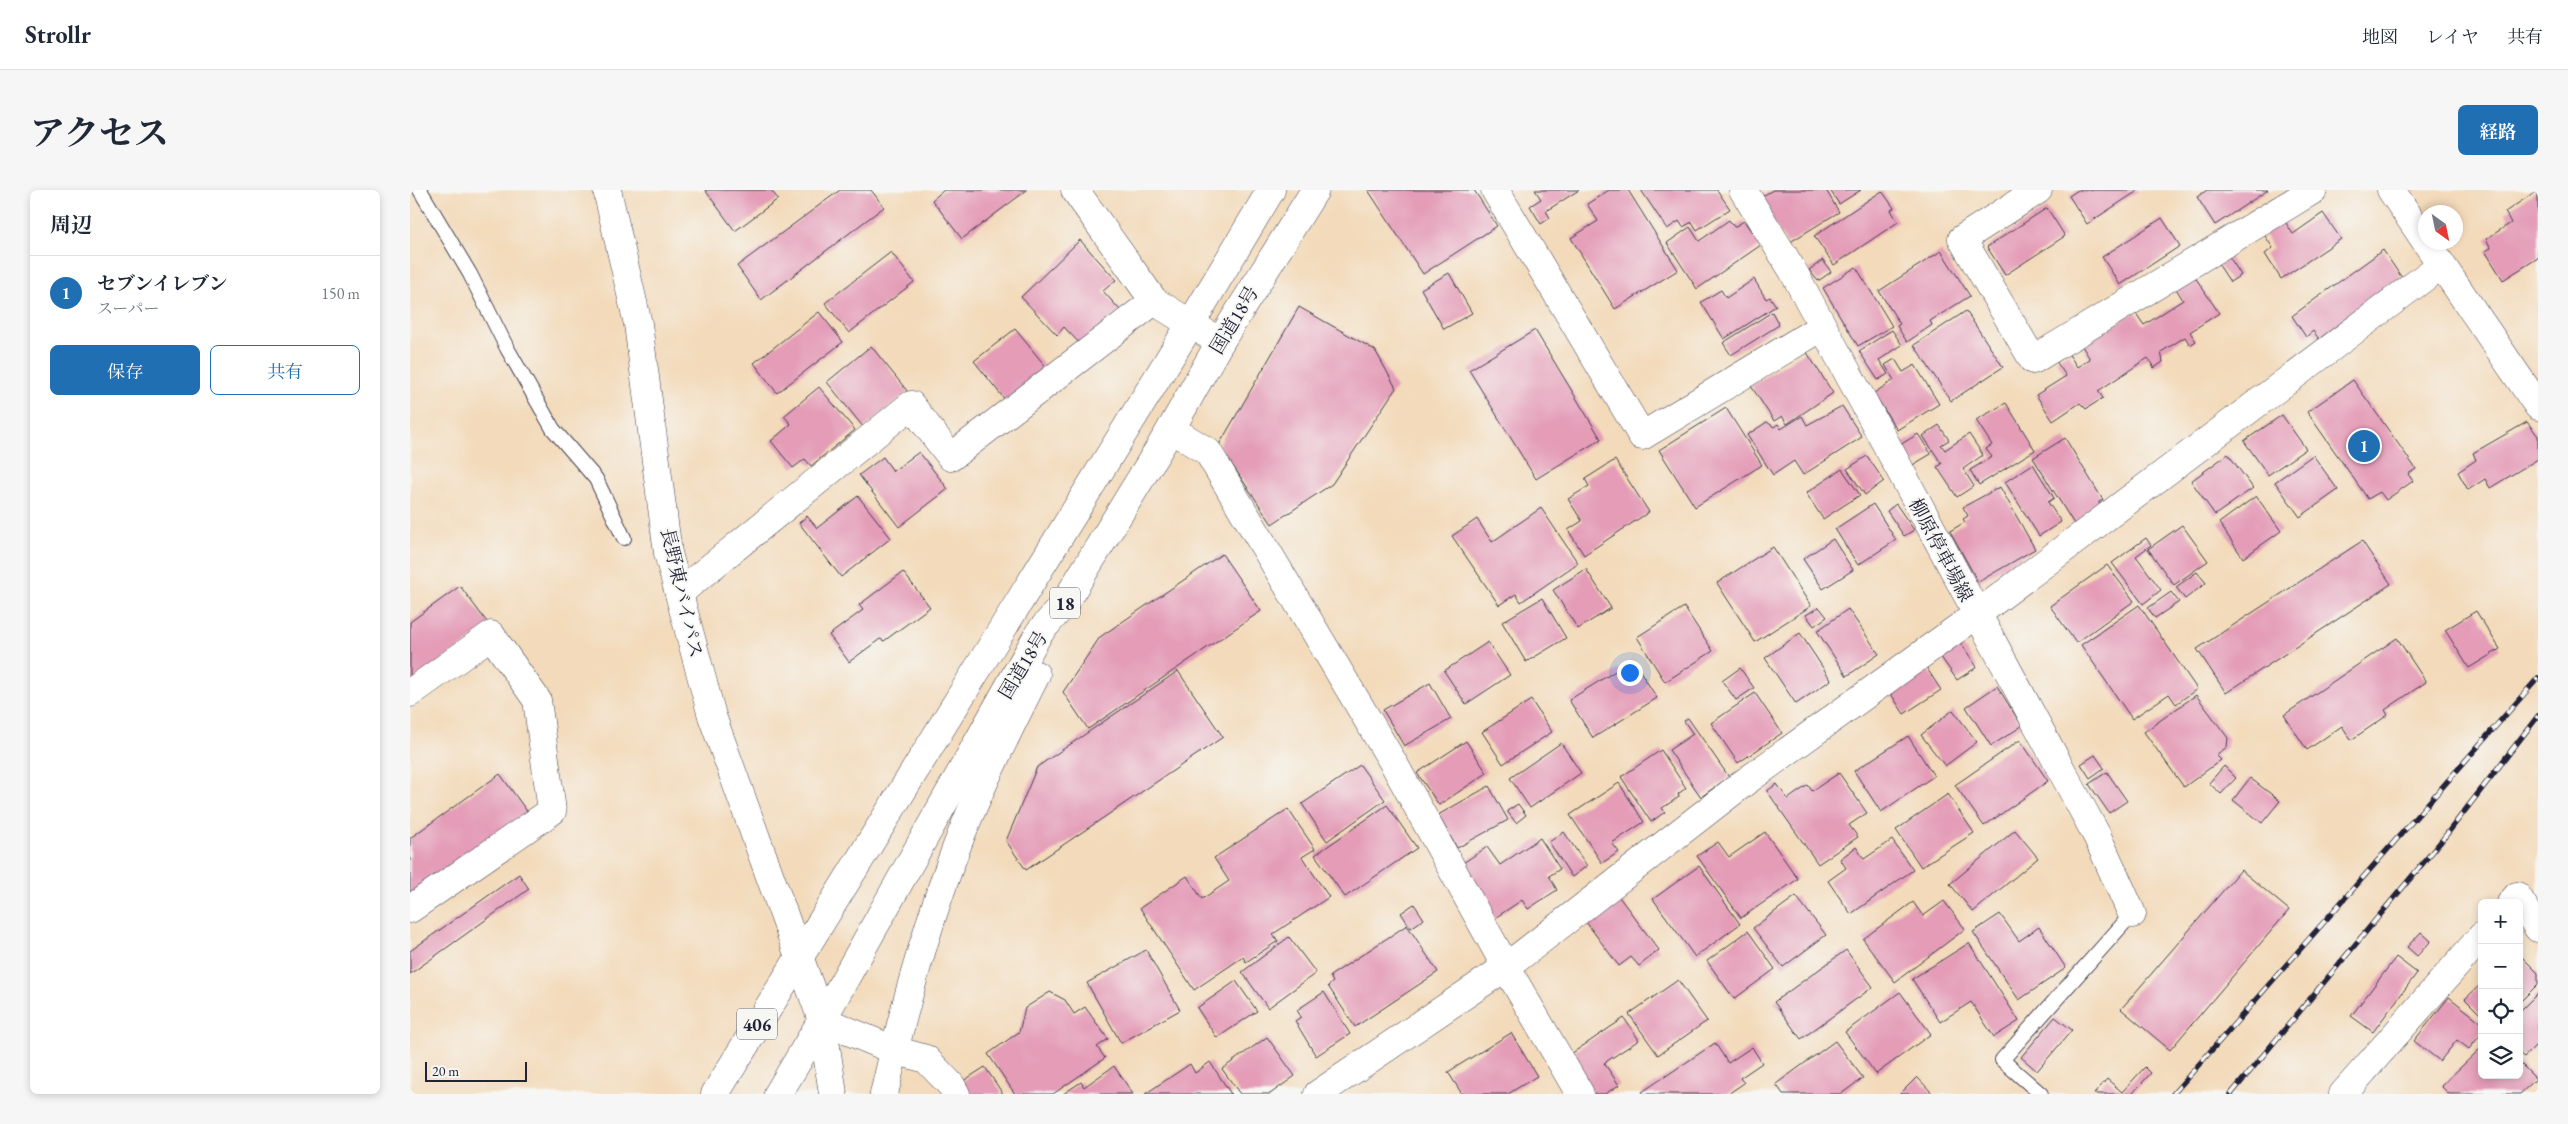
<!DOCTYPE html>
<html lang="ja">
<head>
<meta charset="utf-8">
<style>
  :root { --surface:#fff; --page:#f6f6f7; --text:#1f2937; --muted:#747a83; --line:#e0e1e3; --accent:#1f6fb2 }
  body { margin:0; font-family:"EB Garamond","Noto Serif JP",serif; background:var(--page); color:var(--text) }
  .controls { position:absolute; right:15px; bottom:15px; display:grid; overflow:hidden; border-radius:8px; box-shadow:0 2px 8px #0003 }
  .controls button { width:45px; height:45px; display:grid; place-items:center; padding:0; border:0; border-bottom:1px solid var(--line); background:var(--surface); color:var(--text); font:25px sans-serif }
  .compass { position:absolute; left:2008px; top:15px; width:45px; height:45px; border-radius:50%; background:var(--surface); box-shadow:0 2px 8px #0003; rotate:147deg }
  .scale { position:absolute; left:15px; bottom:12px; width:102px; box-sizing:border-box; padding-left:5px; border:2px solid #22223b; border-top:0; font-size:14px; line-height:18px; white-space:nowrap; color:#22223b; -webkit-text-stroke:4px #f6f6f2; paint-order:stroke }
  .you { position:absolute; left:1219px; top:482px; width:18px; height:18px; margin:-12px; border:4px solid #fff; border-radius:50%; background:#1a73e8; box-shadow:0 0 0 8px #1a73e833 }
  .badge { display:grid; place-items:center; width:32px; height:32px; border-radius:50%; background:var(--accent); color:#fff; font-size:16px; font-weight:700 }
  .pin { position:absolute; translate:-50% -50%; border:2px solid #fff; box-shadow:0 1px 5px #0006 }
  .list { margin:0; padding:0; list-style:none }
  h2 { display:flex; justify-content:space-between; align-items:center; height:65px; margin:0; padding:0 20px; font-size:21px }
  h2 small { font-size:16px; font-weight:400; color:var(--muted) }
  .list li { display:grid; grid-template-columns:32px 1fr auto; gap:15px; align-items:center; box-sizing:border-box; height:75px; padding:0 20px; border-top:1px solid var(--line) }
  .list b { display:block; font-size:19px; white-space:nowrap }
  .list p { margin:0; font-size:16px; white-space:nowrap; color:var(--muted) }
  .list em { font-size:16px; font-style:normal; color:var(--muted) }
  .actions { display:flex; gap:10px; padding:15px 20px }
  .actions a { flex:1; padding:11px 0; border:1px solid var(--accent); border-radius:8px; text-align:center; font-size:18px; color:var(--accent) }
  .actions .main { background:var(--accent); color:#fff }
  .icon { flex:none; width:28px; height:28px; fill:none; stroke:currentColor; stroke-width:2; stroke-linecap:round; stroke-linejoin:round }
  .map { position:relative; flex:none; width:2128px; height:904px; overflow:hidden; border-radius:8px }
  header { display:flex; align-items:center; gap:30px; box-sizing:border-box; height:70px; padding:0 25px; background:var(--surface); border-bottom:1px solid var(--line) }
  header strong { font-size:24px }
  nav { display:flex; gap:28px; margin-inline-start:auto; font-size:18px }
  .intro { display:flex; align-items:center; justify-content:space-between; box-sizing:border-box; height:120px; padding:0 30px }
  h1 { margin:0; font-size:35px }
  .button { padding:12px 22px; border-radius:8px; background:var(--accent); color:#fff; font-size:18px; font-weight:700 }
  main { display:flex; gap:30px; padding:0 30px }
  aside { flex:1; background:var(--surface); border-radius:8px; box-shadow:0 2px 8px #0003 }
  .map>svg:first-child { display:block }
  .building { fill:#e49cb7 }
  .lines { fill:none; stroke-linecap:round; stroke-linejoin:round }
  .service-casing { stroke:#413e4e; stroke-width:16 }
  .minor-casing { stroke:#413e4e; stroke-width:29 }
  .tertiary-casing { stroke:#413e4e; stroke-width:29 }
  .secondary-casing { stroke:#413e4e; stroke-width:29 }
  .trunk-casing { stroke:#413e4e; stroke-width:29 }
  .service { stroke:#fff; stroke-width:14 }
  .minor { stroke:#fff; stroke-width:28 }
  .tertiary { stroke:#fff; stroke-width:28 }
  .secondary { stroke:#fff; stroke-width:28 }
  .trunk { stroke:#fff; stroke-width:28 }
  .rail-casing { stroke:#22223b; stroke-width:5.5 }
  .rail { stroke:#f6f6f2; stroke-width:4; stroke-dasharray:11; stroke-linecap:butt }
  .labels { text-anchor:middle; dominant-baseline:central; stroke-width:4; stroke-linejoin:round; paint-order:stroke }
  .shield { fill:#f6f6f2; stroke:#626272; stroke-width:1 }
  .shield-label { font-size:18px; font-weight:bold; fill:#22223b }
  .street-label { font-size:19px; fill:#22223b; stroke:#f6f6f2 }
</style>
</head>
<body>
<header>
<strong>Strollr</strong>
<nav><a>地図</a><a>レイヤ</a><a>共有</a></nav>
</header>
<div class="intro"><h1>アクセス</h1><a class="button">経路</a></div>
<main>
<aside>
<h2>周辺<small></small></h2>
<ul class="list">
<li><span class="badge">1</span><div><b>セブンイレブン</b><p>スーパー</p></div><em>150 m</em></li>
</ul>
<div class="actions"><a class="main">保存</a><a>共有</a></div>
</aside>
<div class="map">
<svg width="2128" height="904" viewBox="0 0 2128 904">
  <rect width="100%" height="100%" fill="#f6f6f2"/>
  <filter id="ink" filterUnits="userSpaceOnUse"><feTurbulence type="fractalNoise" baseFrequency=".02" numOctaves="2"/><feDisplacementMap in="SourceGraphic" scale="10" xChannelSelector="R" yChannelSelector="G"/><feConvolveMatrix kernelMatrix="1 2 1 2 8 2 1 2 1" color-interpolation-filters="sRGB"/></filter>
  <filter id="wash" filterUnits="userSpaceOnUse"><feTurbulence type="fractalNoise" baseFrequency=".0096" numOctaves="4" result="noise"/><feDisplacementMap in="SourceGraphic" scale="20" xChannelSelector="R" yChannelSelector="G"/><feGaussianBlur stdDeviation="1.12" result="paint"/><feColorMatrix in="noise" values="0 0 0 0 0 0 0 0 0 0 0 0 0 0 0 0 0 1.4 0 .05"/><feComposite in="paint" operator="in"/></filter>
  <g filter="url(#wash)">
    <rect width="100%" height="100%" fill="#f3daba"/>
    <g id="blocks">
      <!-- building -->
      <g class="building">
        <path d="M295 0H361L368 9 325 41Z"/>
        <path d="M430 0H461L474 17 351 110 327 76Z"/>
        <path d="M534 0H617L552 49 522 10Z"/>
        <path d="M958 0H1064L1087 36 1013 84Z"/>
        <path d="M1125 0H1169L1136 21 1140 28 1131 34 1120 16 1131 9Z"/>
        <path d="M1199 0H1218L1268 80 1205 119 1161 48 1188 31 1177 14Z"/>
        <path d="M1231 0H1307L1320 19 1287 40 1282 32 1273 37 1269 31 1257 39Z"/>
        <path d="M1363 0H1416L1429 22 1377 54 1349 8Z"/>
        <path d="M1420 0H1451L1429 14Z"/>
        <path d="M1668 0H1729L1677 34 1659 6Z"/>
        <path d="M1797 0H1858L1805 35 1787 7Z"/>
        <path d="M2128 0V68L2093 90 2075 61 2081 58 2076 49 2101 33 2095 22Z"/>
        <path d="M1472 1 1484 18 1481 20 1488 32 1424 75 1404 46Z"/>
        <path d="M1637 18 1655 46 1595 85 1577 57Z"/>
        <path d="M1913 23 1931 49 1871 89 1855 64 1863 58 1853 43 1874 30 1883 44Z"/>
        <path d="M1752 28 1770 56 1710 95 1692 67Z"/>
        <path d="M1319 30 1324 37 1334 31 1351 55 1287 99 1257 53 1280 37 1289 51Z"/>
        <path d="M670 50 706 90 693 101 710 120 671 155 654 137 647 145 611 107Z"/>
        <path d="M1973 60 1992 88 1909 149 1903 141 1896 147 1882 126Z"/>
        <path d="M1531 61 1560 106 1520 131 1522 135 1497 152 1487 136 1490 134 1469 101Z"/>
        <path d="M481 62 504 92 439 143 415 113Z"/>
        <path d="M1818 65 1831 85 1820 92 1807 72Z"/>
        <path d="M1413 70 1421 82 1408 91 1399 80Z"/>
        <path d="M1446 77 1482 136 1448 156 1413 98Z"/>
        <path d="M1781 81 1809 123 1780 142 1786 151 1780 155 1775 147 1751 162 1753 172 1744 178 1738 168 1688 201 1693 208 1676 219 1670 213 1643 231 1626 205 1656 186 1646 171 1658 163 1667 177 1680 169 1672 156 1725 122 1734 135 1773 110 1762 92Z"/>
        <path d="M1039 83 1062 123 1034 139 1011 99Z"/>
        <path d="M1344 89 1356 109 1360 107 1366 116 1314 149 1291 112 1311 100 1316 108Z"/>
        <path d="M889 117 965 160 986 198 922 294 862 334 809 255Z"/>
        <path d="M1556 121 1593 177 1541 211 1504 155Z"/>
        <path d="M409 122 433 152 367 203 344 173Z"/>
        <path d="M1362 122 1369 135 1321 165 1313 153Z"/>
        <path d="M605 139 637 178 596 211 564 171Z"/>
        <path d="M1125 140 1191 249 1126 289 1059 180Z"/>
        <path d="M1482 140 1492 155 1469 170 1478 184 1468 190 1449 161Z"/>
        <path d="M461 156 498 202 454 238 417 192Z"/>
        <path d="M1396 161 1423 203 1377 234 1372 226 1364 231 1341 196Z"/>
        <path d="M1485 169 1493 182 1505 175 1529 214 1487 240 1464 203 1484 190 1475 175Z"/>
        <path d="M1943 190 2006 279 1998 284 2003 291 1976 310 1970 302 1958 309 1897 222Z"/>
        <path d="M409 197 445 240 401 276 395 269 383 278 361 251 381 234 374 226Z"/>
        <path d="M1596 213 1625 260 1569 295 1560 280 1582 267 1576 259 1582 255 1566 230Z"/>
        <path d="M1432 216 1452 247 1393 285 1384 271 1363 285 1337 245 1357 232 1364 237 1368 234 1371 239 1392 226 1397 235Z"/>
        <path d="M1316 218 1352 275 1285 317 1249 260Z"/>
        <path d="M1872 225 1896 259 1858 285 1834 251Z"/>
        <path d="M2117 232 2128 246V269L2080 298 2075 289 2058 300 2048 282 2066 270 2063 263Z"/>
        <path d="M1529 235 1539 250 1531 255 1535 260 1559 244 1573 265 1553 279 1564 296 1547 307 1527 277 1532 274 1513 246Z"/>
        <path d="M1508 244 1521 264 1501 276 1488 256Z"/>
        <path d="M1655 248 1693 310 1689 312 1690 318 1664 334 1623 268Z"/>
        <path d="M509 262 538 299 489 337 449 285 473 267 483 281Z"/>
        <path d="M1818 264 1843 298 1805 325 1781 291Z"/>
        <path d="M1903 265 1928 300 1890 327 1865 292Z"/>
        <path d="M1457 266 1474 291 1455 305 1437 279Z"/>
        <path d="M1205 270 1239 322 1174 365 1158 340 1172 331 1158 309 1179 296 1175 289Z"/>
        <path d="M1623 274 1644 308 1638 312 1651 332 1629 346 1595 292Z"/>
        <path d="M1432 279 1450 305 1413 329 1396 303Z"/>
        <path d="M1590 297 1625 359 1568 392 1540 341 1555 332 1553 329 1558 326 1553 317Z"/>
        <path d="M448 306 481 348 431 387 389 333 397 326 407 338Z"/>
        <path d="M1846 306 1871 341 1833 368 1809 333Z"/>
        <path d="M1463 314 1486 350 1448 375 1425 339Z"/>
        <path d="M1486 314 1504 340 1494 346 1477 321Z"/>
        <path d="M1131 318 1168 373 1111 412 1106 404 1089 415 1042 346 1067 329 1082 352Z"/>
        <path d="M1772 335 1798 371 1764 395 1738 359Z"/>
        <path d="M1736 348 1741 355 1726 366 1751 400 1733 414 1702 373Z"/>
        <path d="M1423 349 1443 380 1413 399 1393 369Z"/>
        <path d="M1952 351 1981 394 1816 503 1787 459Z"/>
        <path d="M1363 357 1401 416 1345 452 1307 393Z"/>
        <path d="M812 364 851 421 678 539 653 502 690 447Z"/>
        <path d="M1697 375 1724 411 1666 453 1640 416Z"/>
        <path d="M1176 379 1201 418 1168 439 1143 400Z"/>
        <path d="M493 382 520 417 474 451 470 449 439 472 419 445 453 420 449 415Z"/>
        <path d="M1787 382 1796 393 1775 409 1766 397Z"/>
        <path d="M50 396 80 436 0 494V432Z"/>
        <path d="M1761 402 1769 412 1745 428 1738 418Z"/>
        <path d="M1132 408 1156 448 1116 472 1092 432Z"/>
        <path d="M1729 415 1787 499 1766 514 1759 504 1722 529 1671 455Z"/>
        <path d="M1274 417 1303 461 1255 492 1227 447Z"/>
        <path d="M1409 417 1417 427 1404 436 1396 425Z"/>
        <path d="M1438 419 1469 464 1437 486 1407 441Z"/>
        <path d="M2066 421 2090 459 2059 478 2035 440Z"/>
        <path d="M1390 443 1421 490 1386 514 1355 468Z"/>
        <path d="M1546 446 1567 477 1547 490 1526 460Z"/>
        <path d="M1987 448 2016 492 1975 520 1978 525 1941 550 1932 536 1897 560 1874 525Z"/>
        <path d="M1078 452 1100 485 1056 514 1034 481Z"/>
        <path d="M1223 470 1247 508 1183 548 1159 510Z"/>
        <path d="M1514 474 1531 500 1494 524 1477 498Z"/>
        <path d="M1330 478 1344 498 1326 510 1312 491Z"/>
        <path d="M768 481 813 547 616 680 596 651 627 577Z"/>
        <path d="M1020 493 1041 529 994 556 973 520Z"/>
        <path d="M1587 496 1612 536 1581 556 1556 517Z"/>
        <path d="M1345 503 1372 543 1328 573 1301 533Z"/>
        <path d="M1786 505 1818 548 1817 557 1806 565 1811 570 1774 597 1734 542Z"/>
        <path d="M1121 510 1142 542 1093 574 1072 542Z"/>
        <path d="M1543 520 1567 552 1535 576 1511 545Z"/>
        <path d="M1278 528 1319 587 1291 607 1259 560 1283 544 1274 531Z"/>
        <path d="M1498 546 1524 586 1471 622 1444 581Z"/>
        <path d="M1610 550 1638 591 1574 636 1545 595Z"/>
        <path d="M1056 551 1077 583 1029 615 1007 583Z"/>
        <path d="M1151 553 1171 583 1120 618 1100 588Z"/>
        <path d="M1251 560 1276 598 1268 604 1269 607 1252 618 1255 622 1241 632 1211 587Z"/>
        <path d="M1685 565 1694 578 1680 588 1671 574Z"/>
        <path d="M950 575 975 610 917 651 892 614Z"/>
        <path d="M1814 576 1826 588 1811 604 1799 593Z"/>
        <path d="M1697 582 1717 611 1699 623 1679 594Z"/>
        <path d="M1429 583 1457 623 1439 635 1448 647 1408 674 1357 601 1367 594 1378 609 1398 595 1402 601Z"/>
        <path d="M90 584 121 627 0 713V648Z"/>
        <path d="M1840 588 1870 611 1852 633 1823 610Z"/>
        <path d="M1209 593 1234 632 1202 653 1209 662 1192 673 1160 625Z"/>
        <path d="M1079 596 1098 630 1047 658 1028 625Z"/>
        <path d="M1538 604 1564 643 1511 677 1486 640Z"/>
        <path d="M1108 614 1116 625 1106 633 1097 621Z"/>
        <path d="M977 615 1007 658 935 707 905 665Z"/>
        <path d="M878 619 905 659 892 667 919 707 863 744 868 751 836 772 833 767 784 800 730 718 777 686 792 709 819 691 804 668Z"/>
        <path d="M1605 640 1628 668 1563 722 1540 694Z"/>
        <path d="M1154 642 1177 676 1162 687 1139 652Z"/>
        <path d="M1355 642 1388 689 1331 728 1287 666 1308 652 1319 667Z"/>
        <path d="M1130 648 1150 679 1139 686 1147 700 1118 719 1112 710 1082 730 1047 677 1077 657 1090 675Z"/>
        <path d="M1482 650 1503 680 1441 724 1418 691 1436 678 1430 669 1446 657 1454 669Z"/>
        <path d="M1289 676 1330 734 1285 767 1243 709Z"/>
        <path d="M1831 680 1879 720 1760 860 1711 819Z"/>
        <path d="M109 684 119 699 0 784V761Z"/>
        <path d="M1203 699 1249 760 1229 776 1221 767 1209 776 1170 724Z"/>
        <path d="M1386 706 1416 745 1373 777 1343 738Z"/>
        <path d="M1534 711 1555 739 1485 792 1453 749 1503 712 1513 726Z"/>
        <path d="M1004 714 1014 729 1001 738 991 723Z"/>
        <path d="M1590 724 1609 751 1629 737 1656 778 1609 810 1563 742Z"/>
        <path d="M997 735 1028 782 945 837 918 796 923 792 920 786Z"/>
        <path d="M1338 741 1365 779 1324 809 1297 771Z"/>
        <path d="M2011 742 2021 751 2007 766 1997 757Z"/>
        <path d="M879 747 906 783 858 818 832 782Z"/>
        <path d="M1559 753 1609 831 1584 847 1561 812 1530 832 1502 789Z"/>
        <path d="M736 760 770 820 711 853 677 793Z"/>
        <path d="M1436 760 1463 797 1391 849 1364 812Z"/>
        <path d="M2109 764 2128 783V794L2109 813Z"/>
        <path d="M1986 767 2007 783 1963 842 1941 826Z"/>
        <path d="M1268 790 1297 831 1248 865 1219 824Z"/>
        <path d="M826 791 847 821 807 848 787 818Z"/>
        <path d="M2072 793V826L2055 809Z"/>
        <path d="M640 802 655 810 664 824 675 817 698 849 687 857 695 868 643 904H605L578 864 609 842 615 818Z"/>
        <path d="M914 802 940 844 906 866 885 831 891 827 887 820Z"/>
        <path d="M1490 802 1521 844 1466 884 1435 842Z"/>
        <path d="M2128 803V853L2114 867 2109 863V822Z"/>
        <path d="M2039 807 2072 833V843L2059 859 2047 850 2030 871 2004 851Z"/>
        <path d="M1645 827 1662 840 1627 881 1611 867Z"/>
        <path d="M1214 828 1229 850 1194 873 1209 895 1195 904H1183L1158 866Z"/>
        <path d="M1101 843 1127 886 1098 904H1052L1038 882Z"/>
        <path d="M857 847 885 886 860 904H830L812 879Z"/>
        <path d="M1425 851 1453 888 1431 904H1373L1366 894Z"/>
        <path d="M1305 853 1318 873 1342 857 1352 873 1330 888 1334 893 1318 904H1233L1232 902Z"/>
        <path d="M2072 857V885H2109V872L2126 889 2110 904H2039L2031 896Z"/>
        <path d="M800 872 821 904H735L780 874 785 883Z"/>
        <path d="M704 876 723 904H653L671 892 674 897Z"/>
        <path d="M575 877 593 904H553L547 895Z"/>
        <path d="M1735 877 1741 883 1722 904H1684L1697 889 1712 902Z"/>
        <path d="M1507 887 1523 904H1490Z"/>
      </g>
    </g>
  </g>
  <g filter="url(#ink)">
    <use href="#blocks" fill-opacity="0" stroke="#413e4e" stroke-width="1"/>
    <g class="lines">
      <defs>
        <g id="service">
          <path d="M10 0 60 84 97 158 143 239 186 289 214 348"/>
          <path d="M1631 904 1592 870 1722 724"/>
        </g>
        <g id="minor">
          <path d="M665 0 744 111 810 152"/>
          <path d="M1085 0 1232 246 1412 137"/>
          <path d="M1628 0 1552 49 1623 170 1903 0"/>
          <path d="M761 239 798 262 984 574 1096 777 1170 904"/>
          <path d="M269 403 501 215 541 267 744 111"/>
          <path d="M0 503 81 445 127 510 142 621 0 719"/>
          <path d="M2101 713 2107 706 2128 738"/>
          <path d="M412 830 484 860 516 869 541 895 546 904"/>
          <path d="M908 904 1096 777 1335 592 1566 425 2031 75"/>
          <path d="M1933 904 2072 746"/>
        </g>
        <g id="tertiary">
          <path d="M1981 0 2016 52"/>
          <path d="M2016 52 2128 216"/>
        </g>
        <path id="secondary" d="M1333 0 1383 81 1660 596 1687 646 1722 724"/>
        <g id="trunk">
          <path d="M197 0 228 134 258 363 302 526 412 830 423 904"/>
          <path d="M305 904 780 135 861 0"/>
          <path d="M368 904 412 830 629 443 654 414 761 239 810 152 905 0"/>
          <path d="M474 904C494 816 519 727 552 643 574 589 600 537 626 485"/>
        </g>
      </defs>
      <!-- service casing -->
      <use href="#service" class="service-casing"/>
      <!-- minor casing -->
      <use href="#minor" class="minor-casing"/>
      <!-- tertiary casing -->
      <use href="#tertiary" class="tertiary-casing"/>
      <!-- secondary casing -->
      <use href="#secondary" class="secondary-casing"/>
      <!-- trunk casing -->
      <use href="#trunk" class="trunk-casing"/>
      <!-- service -->
      <use href="#service" class="service"/>
      <!-- minor -->
      <use href="#minor" class="minor"/>
      <!-- tertiary -->
      <use href="#tertiary" class="tertiary"/>
      <!-- secondary -->
      <use href="#secondary" class="secondary"/>
      <!-- trunk -->
      <use href="#trunk" class="trunk"/>
      <defs>
        <g id="rail">
          <path d="M1763 904 2128 488"/>
          <path d="M1821 904 2033 649 2128 526"/>
        </g>
      </defs>
      <!-- rail casing -->
      <use href="#rail" class="rail-casing"/>
      <!-- rail -->
      <use href="#rail" class="rail"/>
    </g>
  </g>
  <g class="labels">
    <!-- shield labels -->
    <g class="shield">
      <rect x="640" y="397.5" width="30" height="31" rx="4"/>
      <rect x="327" y="818.5" width="40" height="31" rx="4"/>
    </g>
    <g class="shield-label">
      <text x="655" y="413">18</text>
      <text x="347" y="834">406</text>
    </g>
    <!-- street labels -->
    <g class="street-label">
      <text transform="translate(824 130) rotate(-59)">国道18号</text>
      <text transform="translate(1531 360) rotate(62)">柳原停車場線</text>
      <text transform="translate(272 403) rotate(77)">長野東バイパス</text>
      <text transform="translate(613 475) rotate(-59)">国道18号</text>
    </g>
  </g>
</svg>
<div class="controls">
<button>+</button>
<button>−</button>
<button><svg class="icon" aria-label="locate" viewBox="0 0 24 24"><circle cx="12" cy="12" r="6"/><path d="M12 2v4M12 18v4M2 12h4M18 12h4"/></svg></button>
<button><svg class="icon" aria-label="layers" viewBox="0 0 24 24"><path d="M12 4l9 5-9 5-9-5zM3 14l9 5 9-5"/></svg></button>
</div>
<svg class="compass" viewBox="-18 -18 36 36"><path d="M0-13l5 13h-10z" fill="#e53935"/><path d="M0 13l5-13h-10z" fill="#747a83"/></svg>
<div class="scale">20 m</div>
<div class="you"></div>
<div class="pin badge" style="left:1954px;top:256px">1</div>
</div>
</main>
</body>
</html>
